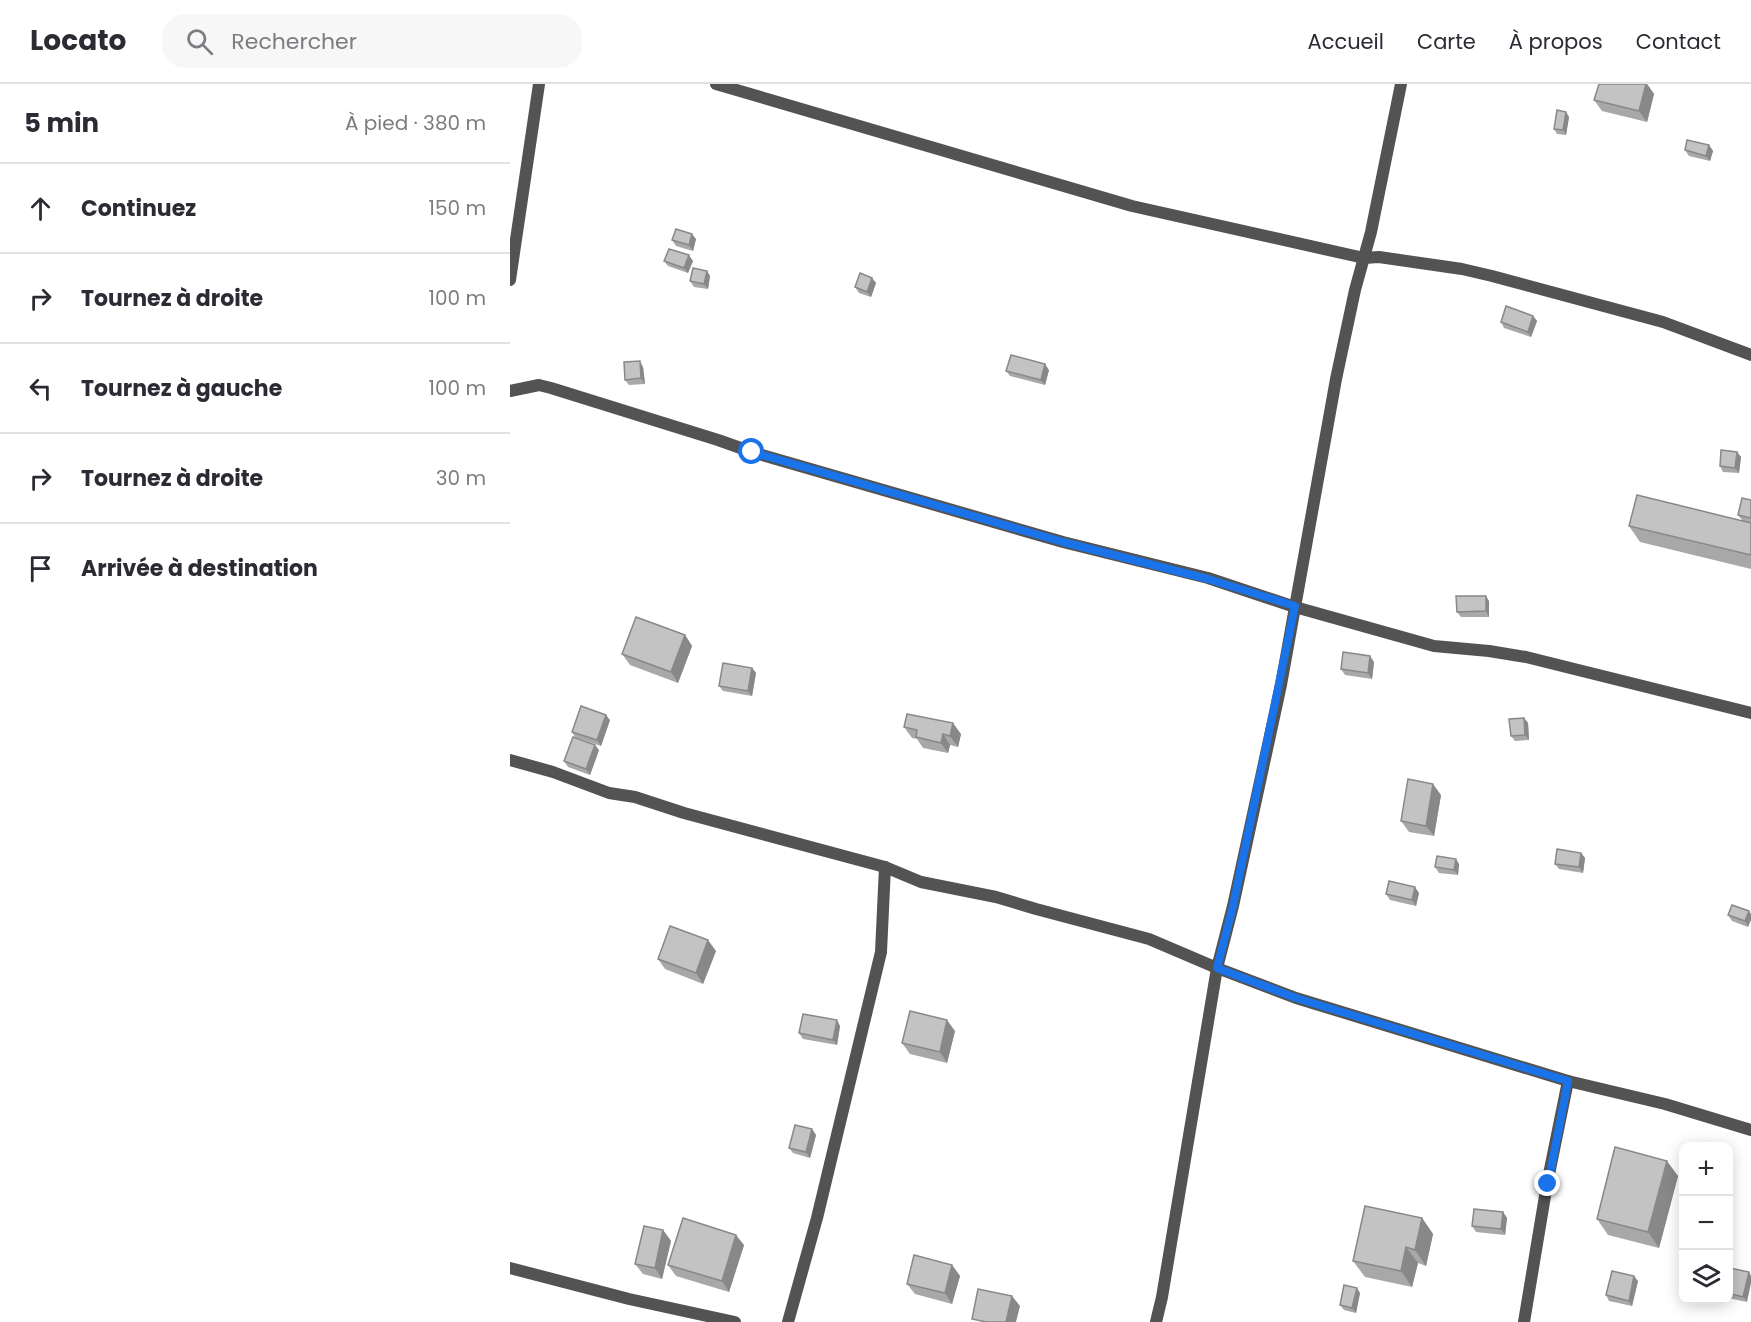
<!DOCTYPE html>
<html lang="fr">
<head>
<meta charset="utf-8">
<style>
  :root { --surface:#fff; --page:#f7f7f7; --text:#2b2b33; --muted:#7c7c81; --line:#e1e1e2 }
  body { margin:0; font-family:Poppins,sans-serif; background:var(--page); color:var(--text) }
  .controls { position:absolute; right:18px; bottom:18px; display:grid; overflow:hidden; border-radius:12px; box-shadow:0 3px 15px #0003 }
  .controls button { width:54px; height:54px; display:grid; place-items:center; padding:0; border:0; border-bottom:2px solid var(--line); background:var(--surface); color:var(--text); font:30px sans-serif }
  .stop { position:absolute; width:18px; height:18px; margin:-14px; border:4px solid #1a73e8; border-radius:50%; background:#fff }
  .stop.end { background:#1a73e8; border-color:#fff; box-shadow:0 2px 6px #0008 }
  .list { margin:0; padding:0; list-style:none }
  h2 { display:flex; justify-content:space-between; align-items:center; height:78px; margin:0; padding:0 24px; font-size:26px }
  h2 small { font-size:20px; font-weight:400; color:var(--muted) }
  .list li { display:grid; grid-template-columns:39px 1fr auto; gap:18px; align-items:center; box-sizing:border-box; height:90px; padding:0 24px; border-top:2px solid var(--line) }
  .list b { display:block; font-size:22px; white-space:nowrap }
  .list em { font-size:20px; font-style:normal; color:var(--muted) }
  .icon { flex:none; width:33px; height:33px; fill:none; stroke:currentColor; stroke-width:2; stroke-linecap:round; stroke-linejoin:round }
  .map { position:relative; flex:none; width:1241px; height:1238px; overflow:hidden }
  header { display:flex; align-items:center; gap:36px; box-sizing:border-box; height:84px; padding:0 30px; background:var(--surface); border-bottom:2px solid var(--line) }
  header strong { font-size:28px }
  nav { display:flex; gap:33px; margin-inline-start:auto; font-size:21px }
  .search { width:420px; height:54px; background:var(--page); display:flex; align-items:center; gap:15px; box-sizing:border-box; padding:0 21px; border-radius:24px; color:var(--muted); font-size:22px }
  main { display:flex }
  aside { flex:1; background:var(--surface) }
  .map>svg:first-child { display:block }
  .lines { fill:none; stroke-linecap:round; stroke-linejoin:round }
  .minor { stroke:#535353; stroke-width:12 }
  .wall { fill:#a8a8a8 }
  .shaded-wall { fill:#888 }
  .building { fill:#c3c3c3; stroke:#888; stroke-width:1.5 }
  .route { stroke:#1a73e8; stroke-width:8 }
</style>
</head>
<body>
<header>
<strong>Locato</strong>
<div class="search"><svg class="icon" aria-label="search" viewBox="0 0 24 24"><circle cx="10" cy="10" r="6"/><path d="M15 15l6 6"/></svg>Rechercher</div>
<nav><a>Accueil</a><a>Carte</a><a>À propos</a><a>Contact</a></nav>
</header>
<main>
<aside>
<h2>5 min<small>À pied · 380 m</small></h2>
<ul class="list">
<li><svg class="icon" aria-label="ahead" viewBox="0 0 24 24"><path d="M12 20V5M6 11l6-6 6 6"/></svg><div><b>Continuez</b></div><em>150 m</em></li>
<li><svg class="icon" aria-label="right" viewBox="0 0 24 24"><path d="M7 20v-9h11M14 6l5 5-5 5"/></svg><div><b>Tournez à droite</b></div><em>100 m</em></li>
<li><svg class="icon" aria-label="left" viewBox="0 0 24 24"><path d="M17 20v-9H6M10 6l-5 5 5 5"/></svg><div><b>Tournez à gauche</b></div><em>100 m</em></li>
<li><svg class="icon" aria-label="right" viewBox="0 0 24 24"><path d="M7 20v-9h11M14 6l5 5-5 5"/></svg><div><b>Tournez à droite</b></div><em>30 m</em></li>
<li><svg class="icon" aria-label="arrive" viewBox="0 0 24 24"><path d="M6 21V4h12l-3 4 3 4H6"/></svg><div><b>Arrivée à destination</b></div></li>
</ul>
</aside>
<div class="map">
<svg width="1241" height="1238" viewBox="0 0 1241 1238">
  <rect width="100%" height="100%" fill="#fff"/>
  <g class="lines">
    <!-- minor -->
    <g class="minor">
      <path d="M206 0 622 122 854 174 869 173 952 185 982 192 1153 238 1241 271"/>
      <path d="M0 196 29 0"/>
      <path d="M0 307 29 301 41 304 208 356 242 368 553 458 698 494 785 523 924 562 979 567 1016 573 1241 629"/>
      <path d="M0 676 43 688 99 709 125 713 174 729 375 783 411 798 486 813 526 825 639 855 707 884 786 914 1058 997 1037 1100 1014 1238"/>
      <path d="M1058 997 1155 1020 1241 1046"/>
      <path d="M0 1184 119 1215 225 1238"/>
      <path d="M278 1238 307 1134 371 868 375 783"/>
      <path d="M646 1238 652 1213 707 884 723 822 771 601 826 295 845 206 861 148 891 0"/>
    </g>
  </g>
  <!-- wall -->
  <g class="wall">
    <path d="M1089 0H1137L1144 10 1137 38 1092 27 1084 16Z"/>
    <path d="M1056 28 1059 33 1056 51 1047 50 1044 45Z"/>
    <path d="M1199 61 1203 67 1200 77 1179 72 1175 66Z"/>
    <path d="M186 155 183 167 166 162 162 156Z"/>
    <path d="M154 177H183L178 189 158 182Z"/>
    <path d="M197 187 200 192 198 205 184 203 180 197Z"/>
    <path d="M362 194 366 199 361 213 349 209 345 203Z"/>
    <path d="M1023 232 1027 237 1021 253 994 244 991 238Z"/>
    <path d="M133 283 135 300 119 301 115 296Z"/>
    <path d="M539 286 535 301 500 292 496 287Z"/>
    <path d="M1227 368 1231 373 1229 389 1213 388 1210 382Z"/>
    <path d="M1241 416V485L1130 458 1119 442 1232 436 1228 431Z"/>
    <path d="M979 517V533H951L947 528Z"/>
    <path d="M175 551 182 562 168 599 120 581 112 570Z"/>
    <path d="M864 578 862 595 835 591 831 585Z"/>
    <path d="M242 584 246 589 242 612 213 607 209 602Z"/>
    <path d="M1014 634 1018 639 1019 656 1005 657 1001 652Z"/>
    <path d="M100 636 91 662 65 653 62 648Z"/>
    <path d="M394 643 451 650 448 663 440 661 438 669 413 664 407 655 402 654Z"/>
    <path d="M89 666 80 691 58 683 54 677Z"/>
    <path d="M931 711 924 752 899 748 891 737Z"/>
    <path d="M1071 769 1075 774 1073 789 1049 785 1045 780Z"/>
    <path d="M949 780 948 791 929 789 925 783Z"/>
    <path d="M909 809 906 822 880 816 876 810Z"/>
    <path d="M1239 827 1238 843 1222 837 1218 831Z"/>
    <path d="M206 867 193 900 155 885 148 875Z"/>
    <path d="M330 942 327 961 293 955 289 949Z"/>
    <path d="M445 947 437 979 400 970 392 959Z"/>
    <path d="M302 1045 306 1051 300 1074 283 1069 279 1064Z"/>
    <path d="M1168 1092 1149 1164 1098 1151 1087 1135Z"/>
    <path d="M993 1128 997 1134 995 1151 966 1148 962 1142Z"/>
    <path d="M912 1134 923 1150 916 1182 908 1179 902 1203 855 1193 843 1177Z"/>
    <path d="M153 1146 161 1157 152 1195 133 1190 125 1180Z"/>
    <path d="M234 1161 219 1208 166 1192 158 1181Z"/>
    <path d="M442 1181 450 1192 442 1220 405 1210 397 1200Z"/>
    <path d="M1218 1192 1237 1218 1218 1214Z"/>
    <path d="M1128 1197 1122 1222 1099 1217 1096 1211Z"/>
    <path d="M850 1209 846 1229 834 1226 830 1221Z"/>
  </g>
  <!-- shaded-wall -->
  <g class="shaded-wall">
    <path d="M1136 0H1137L1144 10 1137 38 1129 27Z"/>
    <path d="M1056 28 1059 33 1056 51 1053 46Z"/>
    <path d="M1199 61 1203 67 1200 77 1196 72Z"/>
    <path d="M182 150 186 155 183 167 179 161Z"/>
    <path d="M179 171 183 177 178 189 174 184Z"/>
    <path d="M197 187 200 192 198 205 194 200Z"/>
    <path d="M362 194 366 199 361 213 357 208Z"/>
    <path d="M1023 232 1027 237 1021 253 1018 248Z"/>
    <path d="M130 277 133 283 135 300 131 294Z"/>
    <path d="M535 280 539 286 535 301 531 296Z"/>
    <path d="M1227 368 1231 373 1229 389 1225 384Z"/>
    <path d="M976 512 979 517V533L976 527Z"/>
    <path d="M175 551 182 562 168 599 161 588Z"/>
    <path d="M860 572 864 578 862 595 858 589Z"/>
    <path d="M242 584 246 589 242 612 238 607Z"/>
    <path d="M96 631 100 636 91 662 87 656Z"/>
    <path d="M1014 634 1018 639 1019 656 1015 651Z"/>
    <path d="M443 639 451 650 448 663 440 652Z"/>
    <path d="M433 650 440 661 438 669 431 659Z"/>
    <path d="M85 661 89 666 80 691 76 685Z"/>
    <path d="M923 700 931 711 924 752 916 742Z"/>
    <path d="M1071 769 1075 774 1073 789 1069 783Z"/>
    <path d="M946 775 949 780 948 791 944 786Z"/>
    <path d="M905 803 909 809 906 822 902 816Z"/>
    <path d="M1239 827 1241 830V836L1238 843 1235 837Z"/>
    <path d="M198 856 206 867 193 900 186 889Z"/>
    <path d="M327 936 330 942 327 961 323 956Z"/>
    <path d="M437 936 445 947 437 979 430 968Z"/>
    <path d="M302 1045 306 1051 300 1074 296 1068Z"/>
    <path d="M1157 1077 1168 1092 1149 1164 1138 1148Z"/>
    <path d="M993 1128 997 1134 995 1151 991 1145Z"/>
    <path d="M912 1134 923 1150 916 1182 905 1166Z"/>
    <path d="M153 1146 161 1157 152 1195 145 1184Z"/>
    <path d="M226 1151 234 1161 219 1208 212 1197Z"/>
    <path d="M896 1163 908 1179 902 1203 891 1187Z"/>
    <path d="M442 1181 450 1192 442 1220 435 1209Z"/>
    <path d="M1239 1188 1241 1192V1199L1237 1218 1233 1213Z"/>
    <path d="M1124 1192 1128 1197 1122 1222 1119 1217Z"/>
    <path d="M847 1204 850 1209 846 1229 842 1224Z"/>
    <path d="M502 1212 510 1222 506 1238H496Z"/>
  </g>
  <!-- building -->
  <g class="building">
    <path d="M1089 0H1136L1129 27 1084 16Z"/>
    <path d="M1047 26 1056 28 1053 46 1044 45Z"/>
    <path d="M1177 56 1199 61 1196 72 1175 66Z"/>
    <path d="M166 145 182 150 179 161 162 156Z"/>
    <path d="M159 165 179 171 174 184 154 177Z"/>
    <path d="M183 184 197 187 194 200 180 197Z"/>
    <path d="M350 189 362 194 357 208 345 203Z"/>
    <path d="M996 222 1023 232 1018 248 991 238Z"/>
    <path d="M501 271 535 280 531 296 496 287Z"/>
    <path d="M130 277 131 294 115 296 114 278Z"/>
    <path d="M1211 366 1227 368 1225 384 1210 382Z"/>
    <path d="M1127 411 1241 439V471L1119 442Z"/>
    <path d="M1232 414 1241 416V434L1228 431Z"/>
    <path d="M946 512H976V527L947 528Z"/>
    <path d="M126 533 175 551 161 588 112 570Z"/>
    <path d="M833 568 860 572 858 589 831 585Z"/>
    <path d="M213 579 242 584 238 607 209 602Z"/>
    <path d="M71 622 96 631 87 656 62 648Z"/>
    <path d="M397 630 443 639 440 652 433 650 431 659 406 653 407 646 394 643Z"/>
    <path d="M1014 634 1015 651 1001 652 999 635Z"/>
    <path d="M63 653 85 661 76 685 54 677Z"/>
    <path d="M898 695 923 700 916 742 891 737Z"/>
    <path d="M1047 765 1071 769 1069 783 1045 780Z"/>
    <path d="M927 772 946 775 944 786 925 783Z"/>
    <path d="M879 797 905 803 902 816 876 810Z"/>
    <path d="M1222 821 1239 827 1235 837 1218 831Z"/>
    <path d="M160 842 198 856 186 889 148 875Z"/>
    <path d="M400 927 437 936 430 968 392 959Z"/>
    <path d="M293 930 327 936 323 956 289 949Z"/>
    <path d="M285 1041 302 1045 296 1068 279 1064Z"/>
    <path d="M1105 1063 1157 1077 1138 1148 1087 1135Z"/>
    <path d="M855 1122 912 1134 905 1166 896 1163 891 1187 843 1177Z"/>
    <path d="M964 1125 993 1128 991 1145 962 1142Z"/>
    <path d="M173 1134 226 1151 212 1197 158 1181Z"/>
    <path d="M134 1142 153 1146 145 1184 125 1180Z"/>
    <path d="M404 1171 442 1181 435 1209 397 1200Z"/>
    <path d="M1220 1184 1239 1188 1233 1213 1218 1209V1192Z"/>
    <path d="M1102 1187 1124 1192 1119 1217 1096 1211Z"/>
    <path d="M834 1201 847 1204 842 1224 830 1221Z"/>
    <path d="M468 1205 502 1212 496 1238H476L462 1235Z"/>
  </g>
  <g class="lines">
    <!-- route -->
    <path class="route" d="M242 368 553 458 698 495 785 522 723 822 707 884 786 914 1058 997 1038 1100"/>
  </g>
</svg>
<div class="controls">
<button>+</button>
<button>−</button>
<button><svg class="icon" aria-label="layers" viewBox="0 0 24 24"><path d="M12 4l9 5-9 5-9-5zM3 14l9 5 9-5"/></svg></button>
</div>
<div class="stop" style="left:242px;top:368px"></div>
<div class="stop end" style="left:1038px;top:1100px"></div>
</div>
</main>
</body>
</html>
